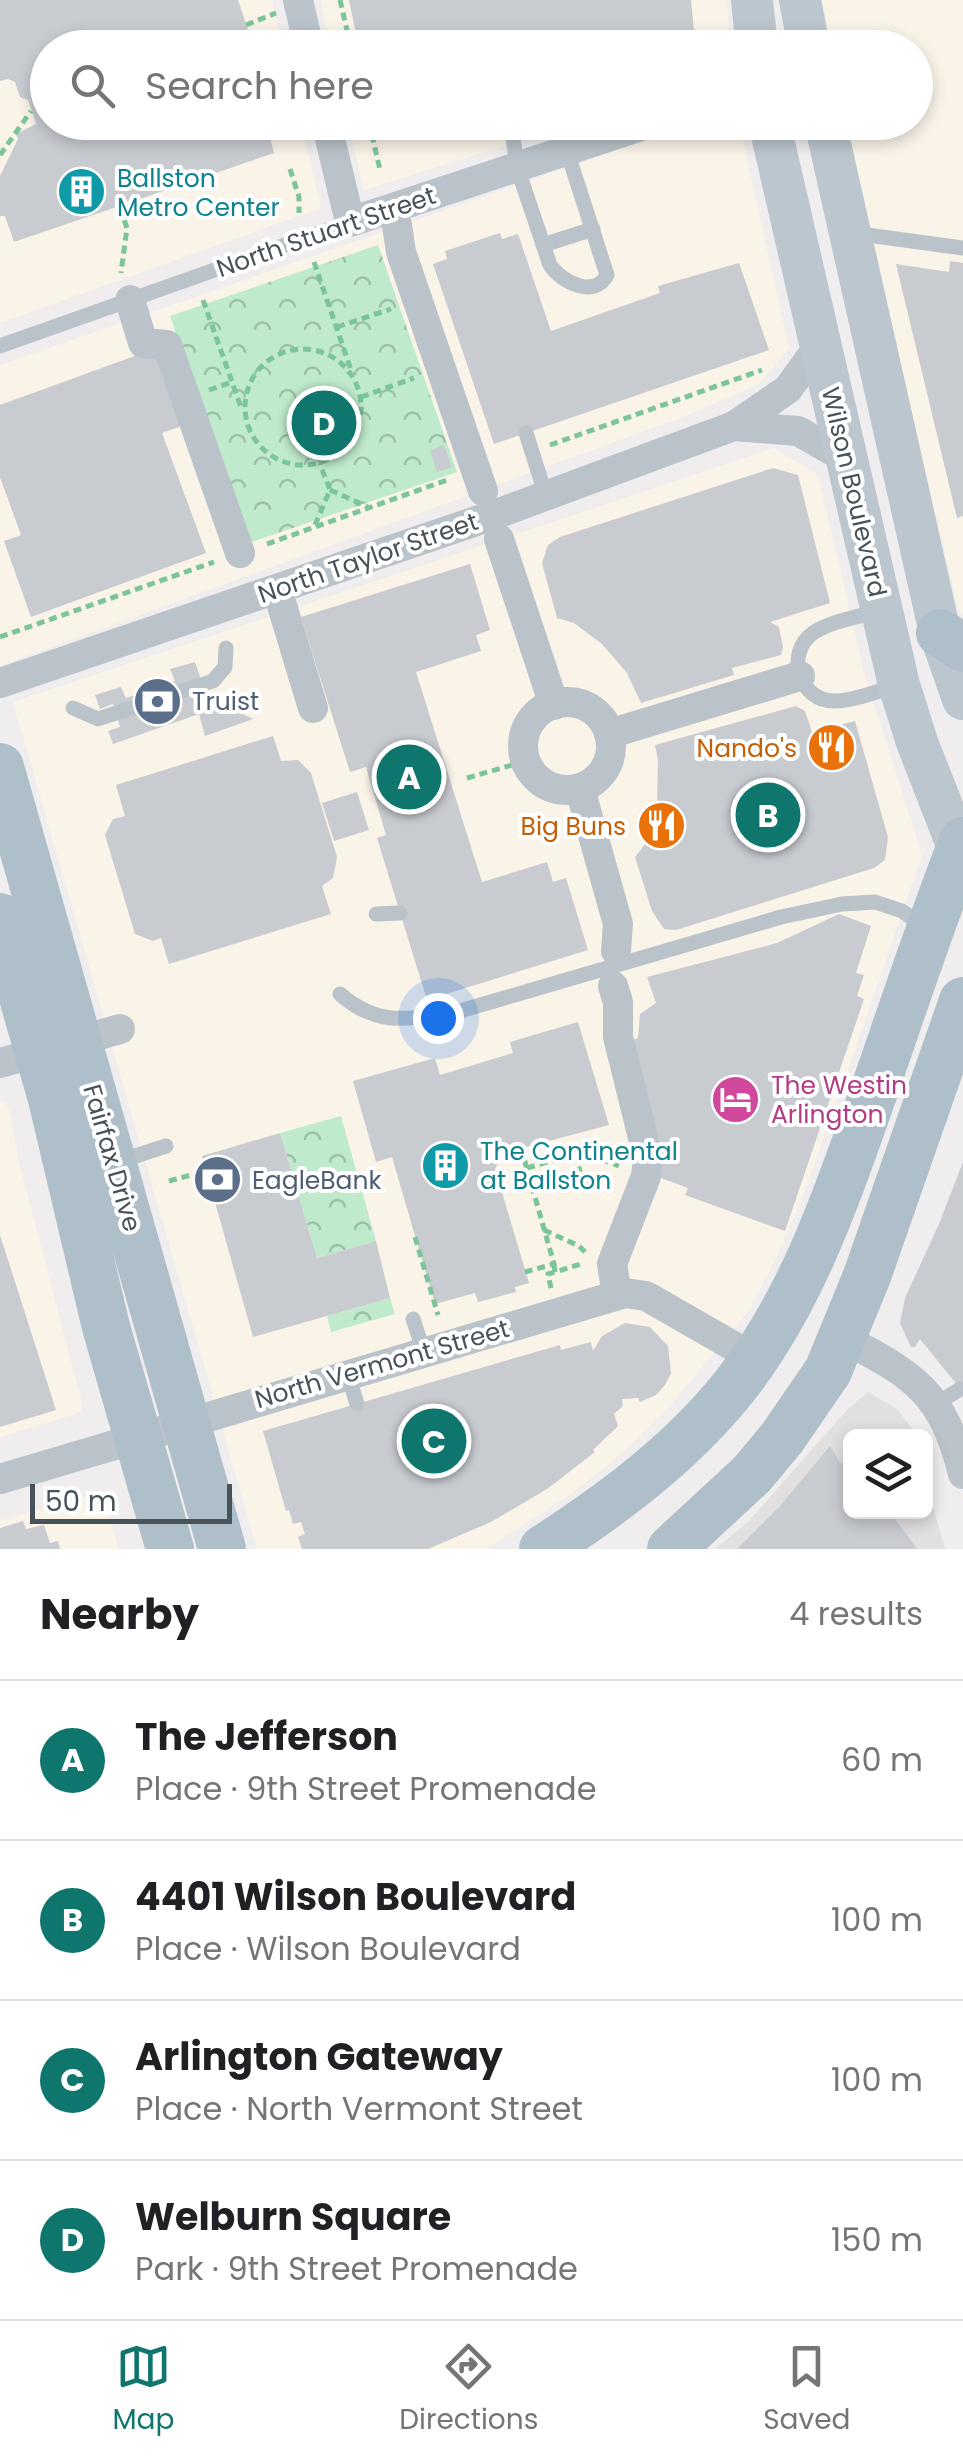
<!DOCTYPE html>
<html lang="en">
<head>
<meta charset="utf-8">
<style>
  :root { --surface:#fff; --page:#f2f2f2; --text:#202124; --muted:#757577; --line:#e0e0e0; --accent:#0f766e }
  body { margin:0; font-family:Poppins,sans-serif; background:var(--page); color:var(--text) }
  .controls { position:absolute; right:30px; bottom:30px; display:grid; overflow:hidden; border-radius:15px; box-shadow:0 5px 15px #0003 }
  .controls button { width:90px; height:90px; display:grid; place-items:center; padding:0; border:0; border-bottom:2px solid var(--line); background:var(--surface); color:var(--text); font:50px sans-serif }
  .scale { position:absolute; left:30px; bottom:25px; width:202px; box-sizing:border-box; padding-left:10px; border:5px solid #475259; border-top:0; font-size:28px; line-height:35px; white-space:nowrap; color:#475259; -webkit-text-stroke:8px #fff; paint-order:stroke }
  .you { position:absolute; left:438px; top:1018px; width:35px; height:35px; margin:-25px; border:8px solid #fff; border-radius:50%; background:#1a73e8; box-shadow:0 0 0 15px #1a73e833 }
  .badge { display:grid; place-items:center; width:65px; height:65px; border-radius:50%; background:var(--accent); color:#fff; font-size:32px; font-weight:700 }
  .pin { position:absolute; translate:-50% -50%; border:5px solid #fff; box-shadow:0 2px 10px #0006 }
  .list { margin:0; padding:0; list-style:none }
  h2 { display:flex; justify-content:space-between; align-items:center; height:130px; margin:0; padding:0 40px; font-size:42px }
  h2 small { font-size:32px; font-weight:400; color:var(--muted) }
  .list li { display:grid; grid-template-columns:65px 1fr auto; gap:30px; align-items:center; box-sizing:border-box; height:160px; padding:0 40px; border-top:2px solid var(--line) }
  .list b { display:block; font-size:38px; white-space:nowrap }
  .list p { margin:0; font-size:32px; white-space:nowrap; color:var(--muted) }
  .list em { font-size:32px; font-style:normal; color:var(--muted) }
  .icon { flex:none; width:55px; height:55px; fill:none; stroke:currentColor; stroke-width:2; stroke-linecap:round; stroke-linejoin:round }
  .map { position:relative; flex:none; width:963px; height:1549px; overflow:hidden }
  .search { position:absolute; background:var(--surface); box-shadow:0 5px 15px #0003; left:30px; right:30px; top:30px; height:110px; display:flex; align-items:center; gap:25px; box-sizing:border-box; padding:0 35px; border-radius:55px; color:var(--muted); font-size:38px }
  .sheet { height:770px; background:var(--surface) }
  nav { display:flex; justify-content:space-around; align-items:center; box-sizing:border-box; height:140px; border-top:2px solid var(--line); background:var(--surface); font-size:28px; color:var(--muted) }
  nav a { display:grid; justify-items:center; gap:5px }
  nav .on { color:var(--accent) }
  .map>svg:first-child { display:block }
  .commercial { fill:#faf3e8 }
  .education { fill:#e1dfdf }
  .forest { fill:url(#forest-crowns) }
  .building { fill:#c8cbd0 }
  .lines { fill:none; stroke-linecap:round; stroke-linejoin:round }
  .path { stroke:#7bc599; stroke-width:5; stroke-dasharray:8 5; stroke-linecap:butt }
  .lane { stroke:#bac3c9; stroke-width:15 }
  .street { stroke:#bac3c9; stroke-width:30 }
  .secondary { stroke:#bbc6ce; stroke-width:42 }
  .primary { stroke:#afbfca; stroke-width:48 }
  .labels { text-anchor:middle; dominant-baseline:central; stroke-width:8; stroke-linejoin:round; paint-order:stroke }
  .culture-label { font-size:25px; fill:#0d838f; stroke:#fff; text-anchor:start }
  .street-label { font-size:25px; fill:#475259; stroke:#fff }
  .service-label { font-size:25px; fill:#4e5e75; stroke:#fff; text-anchor:start }
  .food-label { font-size:25px; fill:#c56008; stroke:#fff; text-anchor:end }
  .hotel-label { font-size:25px; fill:#b23c85; stroke:#fff; text-anchor:start }
</style>
</head>
<body>
<div class="map">
<svg width="963" height="1549" viewBox="0 0 963 1549">
  <defs>
    <pattern id="forest-crowns" width="20" height="18" patternUnits="userSpaceOnUse" patternTransform="scale(2.5)"><rect width="20" height="18" fill="#bfeacc"/><path d="M2 6a3 3 0 1 1 6 0M12 15a3 3 0 1 1 6 0" fill="none" stroke="#9dc0a9"/></pattern>
  </defs>
  <rect width="100%" height="100%" fill="#f0edee"/>
  <!-- commercial -->
  <g class="commercial">
    <path d="M0 0H272L283 47 48 48V122L301 123 321 208 0 323Z"/>
    <path d="M320 0H727L730 47H331Z"/>
    <path d="M822 0H963V614L958 609 845 123 916 122V48L831 47Z"/>
    <path d="M348 122 577 123 364 190Z"/>
    <path d="M698 122 739 123 789 348 759 384 683 417 0 666V365Z"/>
    <path d="M774 448 818 475 864 672 922 855 843 1084 799 1206 774 1262 748 1312 669 1407 622 1453 573 1493 486 1549H257L13 702Z"/>
    <path d="M0 1101 6 1103 11 1115 19 1162 82 1403 81 1411 76 1414 0 1437Z"/>
    <path d="M95 1497 105 1502 119 1549H0V1521L78 1498Z"/>
  </g>
  <!-- education -->
  <path class="education" d="M868 1392 897 1409 918 1436H850V1512H926V1463L934 1510 945 1549H715L747 1523 847 1410Z"/>
  <!-- forest -->
  <g class="forest">
    <path d="M378 245 457 472 249 543 170 316Z"/>
    <path d="M341 1116 376 1241 317 1258 280 1133Z"/>
    <path d="M390 1298 395 1314 331 1332 327 1316Z"/>
  </g>
  <!-- building -->
  <g class="building">
    <path d="M0 0H238L254 48H48V122H266L274 153 14 242 5 216H0V176L18 139 16 134 36 124 28 100 20 97 15 82 8 79 0 81Z"/>
    <path d="M349 0H691L694 31 648 48H359Z"/>
    <path d="M500 233 502 239 518 234 551 331 660 293 658 286 739 263 769 350 494 444 433 264 447 259 445 251Z"/>
    <path d="M950 261 963 263V516L957 518 896 264 949 272Z"/>
    <path d="M154 349 182 426 162 433 206 553 31 617 4 541 21 535 0 477V405Z"/>
    <path d="M444 445 452 467 437 472 430 450Z"/>
    <path d="M773 468 798 475 830 603 770 622 779 627 783 647 781 655 732 668 734 675 641 703 627 673 602 644 574 623 557 618 542 563 548 545 560 537Z"/>
    <path d="M470 564 490 630 476 635 481 651 416 672 482 882 547 862 553 882 566 878 588 950 427 1000 377 838 386 835 366 767 350 772 301 617Z"/>
    <path d="M195 662 207 697 253 719 205 736 199 714 113 744 108 731 120 727 113 704 100 709 95 695 121 687 126 698 175 681 170 669Z"/>
    <path d="M796 706 805 711 812 732 855 721 888 837 885 860 874 868 676 930 664 929 652 911 635 857 645 844 657 804 658 760 655 745Z"/>
    <path d="M273 736 281 761 298 760 311 773 337 857 333 878 322 886 331 914 169 964 161 938 153 941 135 934 105 835 113 819 125 816 116 785Z"/>
    <path d="M357 792 369 830 334 841 322 803Z"/>
    <path d="M839 914 871 926 856 973 864 975 857 996 864 999 785 1231 685 1195 688 1188 653 1175 626 1042 638 1038 640 1014 656 1003 647 977 777 943Z"/>
    <path d="M578 1022 609 1125 503 1153 495 1169 529 1283 515 1287 516 1292 478 1302 475 1293 435 1304 392 1157 376 1162 353 1081 435 1058 440 1075 513 1053 510 1042Z"/>
    <path d="M280 1133 317 1258 376 1241 390 1298 253 1337 202 1156Z"/>
    <path d="M963 1162V1392L920 1339 915 1347H911L900 1323 905 1298 939 1224Z"/>
    <path d="M0 1235 56 1410 0 1427Z"/>
    <path d="M625 1323 650 1327 668 1346 671 1373 665 1385 656 1395 640 1402 638 1398 622 1399 623 1406 614 1414 618 1426 593 1450 595 1452 547 1489 491 1522 428 1549H302L298 1537 305 1534 301 1522 293 1524 289 1510 286 1511 263 1431 560 1345 561 1350 591 1342 593 1351 602 1336Z"/>
    <path d="M830 1446 841 1464 844 1461 850 1469V1512H890L917 1549H737L780 1506Z"/>
    <path d="M23 1521 26 1529 44 1525 50 1543 58 1541 60 1549H0V1528Z"/>
  </g>
  <g class="lines">
    <!-- path -->
    <g class="path">
      <path d="M340 0 351 48"/>
      <path d="M246 25 276 13"/>
      <path d="M369 122 380 170"/>
      <path d="M0 155 31 111"/>
      <path d="M290 169 299 197V213"/>
      <path d="M120 208 127 228 121 273"/>
      <path d="M314 262 352 373"/>
      <path d="M203 300 242 410"/>
      <path d="M337 327 391 309"/>
      <circle cx="303" cy="407" r="58"/>
      <path d="M209 390 232 382"/>
      <path d="M361 397 414 378"/>
      <path d="M550 445 762 370"/>
      <path d="M330 490 368 507"/>
      <path d="M315 525 330 490 320 464"/>
      <path d="M267 544 450 479"/>
      <path d="M0 637 214 562"/>
      <path d="M467 778 526 761"/>
      <path d="M521 1148 554 1264 525 1272"/>
      <path d="M575 1154 581 1175"/>
      <path d="M527 1168 582 1152 619 1166"/>
      <circle cx="583" cy="1182" r="6"/>
      <path d="M169 1181 206 1171"/>
      <path d="M544 1230 579 1246 585 1252"/>
      <path d="M415 1237 438 1315"/>
      <path d="M554 1264 555 1272 584 1263"/>
      <path d="M551 1288 548 1274 555 1272"/>
    </g>
    <!-- lane -->
    <g class="lane">
      <path d="M511 122 517 167 550 265C561 282 595 299 607 275L567 151"/>
      <path d="M853 233 963 248"/>
      <path d="M543 245 593 229"/>
      <path d="M0 346 350 222"/>
      <path d="M526 433 546 496"/>
      <path d="M879 611C858 617 831 621 813 633 784 654 800 702 835 701 854 701 877 691 895 686"/>
      <path d="M73 708 98 719 213 681 225 667 226 648"/>
      <path d="M376 914 400 913"/>
      <path d="M340 994C380 1029 411 1018 460 1011L781 917 842 904 875 902 902 911 926 928"/>
      <path d="M117 1162 166 1146"/>
      <path d="M413 1319 424 1352"/>
      <path d="M348 1374 357 1404"/>
      <path d="M936 1404 960 1389"/>
    </g>
    <!-- street -->
    <g class="street">
      <path d="M298 0 309 48"/>
      <path d="M326 122 350 222 653 122"/>
      <path d="M397 225 401 252 483 491"/>
      <path d="M130 300 143 343 167 345 240 553"/>
      <path d="M734 426 798 431 845 458"/>
      <path d="M499 539 554 705"/>
      <path d="M277 589 313 708"/>
      <path d="M0 683 491 516 734 426 788 389 819 346"/>
      <circle cx="567" cy="746" r="44"/>
      <path d="M609 734 800 676"/>
      <path d="M580 789 618 924 616 951"/>
      <path d="M613 986 618 1002V1037L648 1158 646 1176 612 1264 617 1295"/>
      <path d="M0 1063 120 1029"/>
      <path d="M842 1338C915 1375 943 1393 963 1474"/>
      <path d="M0 1479 625 1293 646 1296 754 1358"/>
    </g>
    <!-- secondary -->
    <g class="secondary">
      <path d="M752 0 757 48"/>
      <path d="M800 0 809 48"/>
      <path d="M769 122 899 685 917 742 959 850 963 853"/>
      <path d="M825 122 940 633 963 699"/>
    </g>
    <!-- primary -->
    <g class="primary">
      <path d="M940 633 963 648"/>
      <path d="M0 767 222 1549"/>
      <path d="M0 917 52 1099 106 1327 170 1549"/>
      <path d="M543 1549C614 1503 681 1453 734 1387 798 1306 832 1210 866 1114 898 1023 928 930 963 841"/>
      <path d="M671 1549 752 1474 782 1438 828 1371 867 1276 963 1001"/>
    </g>
  </g>
  <!-- icons -->
  <defs>
    <symbol id="building-disc" viewBox="-11 -11 22 22"><circle r="9.5" fill="#0f9aa8" stroke="#fff"/><path d="M-4-6H4V6H1V3H-1V6H-4ZM-2.5-4.3h1.7v1.8h-1.7ZM.8-4.3h1.7v1.8H.8ZM-2.5-1h1.7V.8h-1.7ZM.8-1h1.7V.8H.8Z" fill="#fff"/></symbol>
    <symbol id="bank-disc" viewBox="-11 -11 22 22"><circle r="9.5" fill="#5c6f8a" stroke="#fff"/><path d="M-6-4H6V4H-6ZM0-2.3a2.3 2.3 0 1 0 0 4.6a2.3 2.3 0 1 0 0-4.6Z" fill="#fff"/></symbol>
    <symbol id="restaurant-disc" viewBox="-11 -11 22 22"><circle r="9.5" fill="#e8710a" stroke="#fff"/><path d="M-5-6h1v4h1v-4h1v4h1v-4h1v5L-1.5 .5V6h-2V.5L-5-1ZM5-6V6H3V1.5H1.5Q1.5-4 5-6Z" fill="#fff"/></symbol>
    <symbol id="hotel-disc" viewBox="-11 -11 22 22"><circle r="9.5" fill="#d1479c" stroke="#fff"/><path d="M-6-4.5h1.5V1H6V5H4.5V3h-9V5H-6ZM-4 0a1.8 1.8 0 1 1 3.6 0ZM.5 0V-2.5h3Q6-2.5 6 0Z" fill="#fff"/></symbol>
  </defs>
  <g fill-rule="evenodd">
    <use href="#building-disc" x="54" y="164" width="55" height="55"/>
    <use href="#bank-disc" x="130" y="674" width="55" height="55"/>
    <use href="#restaurant-disc" x="804" y="720" width="55" height="55"/>
    <use href="#restaurant-disc" x="634" y="798" width="55" height="55"/>
    <use href="#hotel-disc" x="708" y="1072" width="55" height="55"/>
    <use href="#building-disc" x="418" y="1138" width="55" height="55"/>
    <use href="#bank-disc" x="190" y="1152" width="55" height="55"/>
  </g>
  <g class="labels">
    <!-- culture labels -->
    <g class="culture-label">
      <text x="117" y="178">Ballston<tspan x="117" dy="29">Metro Center</tspan></text>
      <text x="480" y="1151">The Continental<tspan x="480" dy="29">at Ballston</tspan></text>
    </g>
    <!-- street labels -->
    <g class="street-label">
      <text transform="translate(326 232) rotate(-19)">North Stuart Street</text>
      <text transform="translate(854 492) rotate(77)">Wilson Boulevard</text>
      <text transform="translate(368 558) rotate(-19)">North Taylor Street</text>
      <text transform="translate(112 1158) rotate(74)">Fairfax Drive</text>
      <text transform="translate(382 1364) rotate(-16)">North Vermont Street</text>
    </g>
    <!-- service labels -->
    <g class="service-label">
      <text x="192" y="701">Truist</text>
      <text x="252" y="1180">EagleBank</text>
    </g>
    <!-- food labels -->
    <g class="food-label">
      <text x="797" y="748">Nando's</text>
      <text x="626" y="826">Big Buns</text>
    </g>
    <!-- hotel labels -->
    <g class="hotel-label">
      <text x="771" y="1085">The Westin<tspan x="771" dy="29">Arlington</tspan></text>
    </g>
  </g>
</svg>
<div class="controls">
<button><svg class="icon" aria-label="layers" viewBox="0 0 24 24"><path d="M12 4l9 5-9 5-9-5zM3 14l9 5 9-5"/></svg></button>
</div>
<div class="scale">50 m</div>
<div class="you"></div>
<div class="pin badge" style="left:409px;top:777px">A</div>
<div class="pin badge" style="left:768px;top:815px">B</div>
<div class="pin badge" style="left:434px;top:1441px">C</div>
<div class="pin badge" style="left:324px;top:423px">D</div>
<div class="search"><svg class="icon" aria-label="search" viewBox="0 0 24 24"><circle cx="10" cy="10" r="6"/><path d="M15 15l6 6"/></svg>Search here</div>
</div>
<section class="sheet">
<h2>Nearby<small>4 results</small></h2>
<ul class="list">
<li><span class="badge">A</span><div><b>The Jefferson</b><p>Place · 9th Street Promenade</p></div><em>60 m</em></li>
<li><span class="badge">B</span><div><b>4401 Wilson Boulevard</b><p>Place · Wilson Boulevard</p></div><em>100 m</em></li>
<li><span class="badge">C</span><div><b>Arlington Gateway</b><p>Place · North Vermont Street</p></div><em>100 m</em></li>
<li><span class="badge">D</span><div><b>Welburn Square</b><p>Park · 9th Street Promenade</p></div><em>150 m</em></li>
</ul>
</section>
<nav>
<a class="on"><svg class="icon" aria-label="map" viewBox="0 0 24 24"><path d="M3 6l6-2 6 2 6-2v14l-6 2-6-2-6 2zM9 4v14M15 6v14"/></svg>Map</a>
<a><svg class="icon" aria-label="directions" viewBox="0 0 24 24"><path d="M12 3l9 9-9 9-9-9zM9 14v-3h6M13 9l2 2-2 2"/></svg>Directions</a>
<a><svg class="icon" aria-label="saved" viewBox="0 0 24 24"><path d="M7 4h10v16l-5-4-5 4z"/></svg>Saved</a>
</nav>
</body>
</html>
